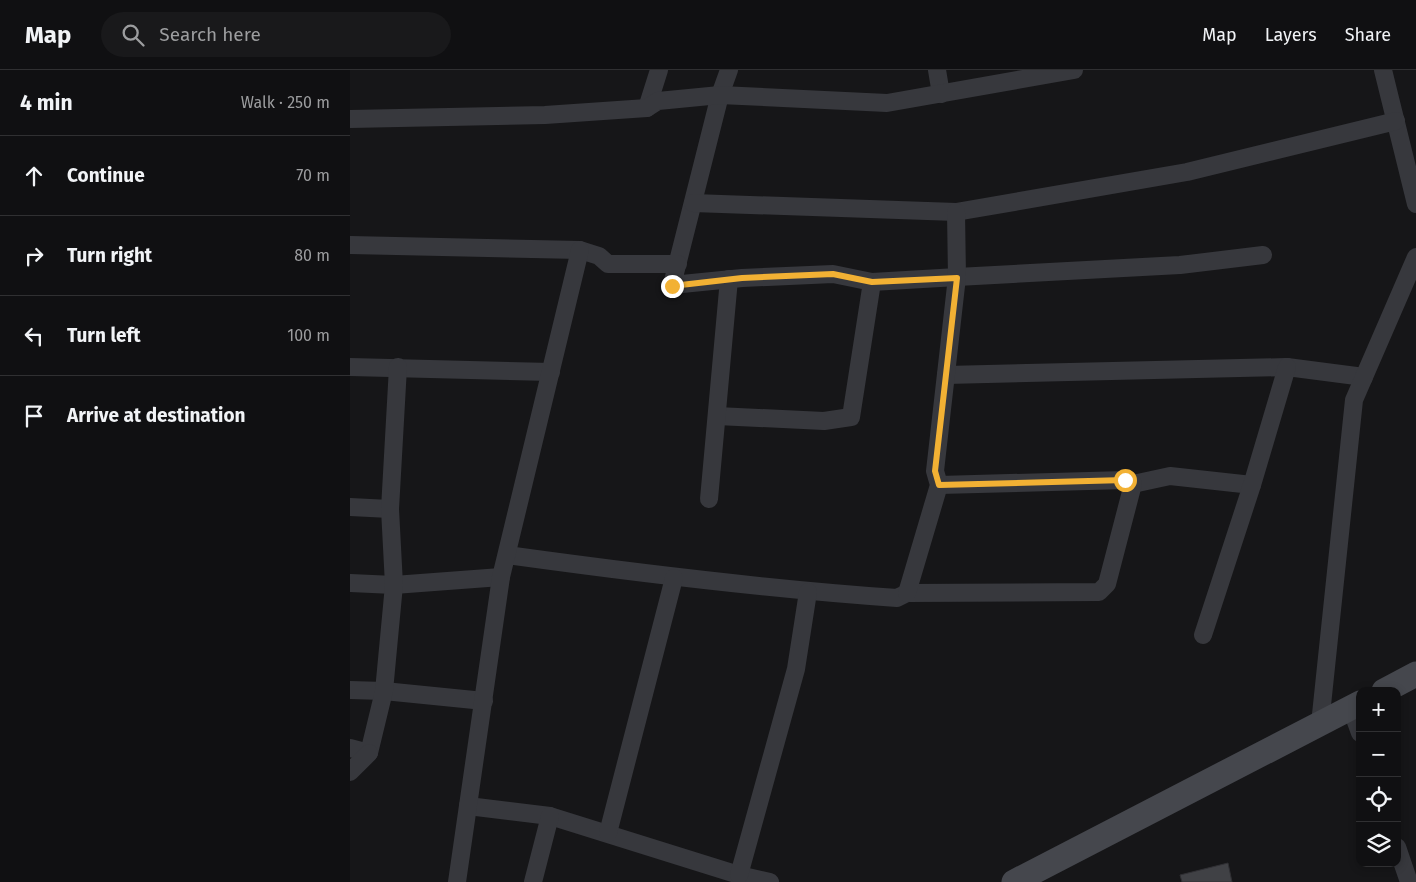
<!DOCTYPE html>
<html lang="en">
<head>
<meta charset="utf-8">
<style>
  :root { --surface:#101012; --page:#19191b; --text:#f1f3f6; --muted:#9c9d9f; --line:#303032 }
  body { margin:0; font-family:"Fira Sans",sans-serif; background:var(--page); color:var(--text) }
  .controls { position:absolute; right:15px; bottom:15px; display:grid; overflow:hidden; border-radius:10px; box-shadow:0 2px 8px #0003 }
  .controls button { width:45px; height:45px; display:grid; place-items:center; padding:0; border:0; border-bottom:1px solid var(--line); background:var(--surface); color:var(--text); font:25px sans-serif }
  .stop { position:absolute; width:15px; height:15px; margin:-11px; border:4px solid #f2b134; border-radius:50%; background:#fff }
  .stop.end { background:#f2b134; border-color:#fff; box-shadow:0 1px 5px #0008 }
  .list { margin:0; padding:0; list-style:none }
  h2 { display:flex; justify-content:space-between; align-items:center; height:65px; margin:0; padding:0 20px; font-size:21px }
  h2 small { font-size:16px; font-weight:400; color:var(--muted) }
  .list li { display:grid; grid-template-columns:32px 1fr auto; gap:15px; align-items:center; box-sizing:border-box; height:80px; padding:0 20px; border-top:1px solid var(--line) }
  .list b { display:block; font-size:19px; white-space:nowrap }
  .list em { font-size:16px; font-style:normal; color:var(--muted) }
  .icon { flex:none; width:28px; height:28px; fill:none; stroke:currentColor; stroke-width:2; stroke-linecap:round; stroke-linejoin:round }
  .map { position:relative; flex:none; width:1066px; height:812px; overflow:hidden }
  header { display:flex; align-items:center; gap:30px; box-sizing:border-box; height:70px; padding:0 25px; background:var(--surface); border-bottom:1px solid var(--line) }
  header strong { font-size:24px }
  nav { display:flex; gap:28px; margin-inline-start:auto; font-size:18px }
  .search { width:350px; height:45px; background:var(--page); display:flex; align-items:center; gap:12px; box-sizing:border-box; padding:0 18px; border-radius:28px; color:var(--muted); font-size:19px }
  main { display:flex }
  aside { flex:1; background:var(--surface) }
  .map>svg:first-child { display:block }
  .building { fill:#404145; stroke:#303034 }
  .lines { fill:none; stroke-linecap:round; stroke-linejoin:round }
  .street { stroke:#37383d; stroke-width:18 }
  .secondary { stroke:#45474d; stroke-width:25 }
  .route { stroke:#f2b134; stroke-width:6 }
</style>
</head>
<body>
<header>
<strong>Map</strong>
<div class="search"><svg class="icon" aria-label="search" viewBox="0 0 24 24"><circle cx="10" cy="10" r="6"/><path d="M15 15l6 6"/></svg>Search here</div>
<nav><a>Map</a><a>Layers</a><a>Share</a></nav>
</header>
<main>
<aside>
<h2>4 min<small>Walk · 250 m</small></h2>
<ul class="list">
<li><svg class="icon" aria-label="ahead" viewBox="0 0 24 24"><path d="M12 20V5M6 11l6-6 6 6"/></svg><div><b>Continue</b></div><em>70 m</em></li>
<li><svg class="icon" aria-label="right" viewBox="0 0 24 24"><path d="M7 20v-9h11M14 6l5 5-5 5"/></svg><div><b>Turn right</b></div><em>80 m</em></li>
<li><svg class="icon" aria-label="left" viewBox="0 0 24 24"><path d="M17 20v-9H6M10 6l-5 5 5 5"/></svg><div><b>Turn left</b></div><em>100 m</em></li>
<li><svg class="icon" aria-label="arrive" viewBox="0 0 24 24"><path d="M6 21V4h12l-3 4 3 4H6"/></svg><div><b>Arrive at destination</b></div></li>
</ul>
</aside>
<div class="map">
<svg width="1066" height="812" viewBox="0 0 1066 812">
  <rect width="100%" height="100%" fill="#161618"/>
  <!-- building -->
  <path class="building" d="M878 793 882 812H832L830 805Z"/>
  <g class="lines">
    <!-- street -->
    <g class="street">
      <path d="M379 0 370 25 322 215 392 208 483 204 522 212 607 207 830 195 913 185"/>
      <path d="M587 0 591 24"/>
      <path d="M1033 0 1066 134"/>
      <path d="M297 38 309 0"/>
      <path d="M0 49 195 45 297 38 308 31 370 25 537 33 724 0"/>
      <path d="M343 133 606 142 837 102 1046 51"/>
      <path d="M0 175 230 180 249 186 258 194H328"/>
      <path d="M0 297 201 302"/>
      <path d="M596 305 937 297 1014 307"/>
      <path d="M367 346 474 351 501 347 522 212"/>
      <path d="M589 415 775 410 783 414 820 406 902 415"/>
      <path d="M359 429 379 209"/>
      <path d="M0 437 40 439"/>
      <path d="M157 485C287 503 416 519 547 528L557 523 749 522 757 514 783 414"/>
      <path d="M0 513 44 515 151 507"/>
      <path d="M557 523 589 415 585 401 607 207 606 142"/>
      <path d="M853 565 902 415 937 297"/>
      <path d="M0 620 34 621 134 631"/>
      <path d="M1001 638 1010 663"/>
      <path d="M970 654 1004 330 1066 187"/>
      <path d="M0 678 19 683 34 621 44 515 40 439 48 297"/>
      <path d="M0 702 19 683"/>
      <path d="M118 736 200 746 389 805 420 812"/>
      <path d="M258 763 324 508"/>
      <path d="M1047 777 1059 812"/>
      <path d="M389 805 446 599 458 522"/>
      <path d="M107 812 151 507 230 180"/>
      <path d="M183 812 200 746"/>
    </g>
    <!-- secondary -->
    <g class="secondary">
      <path d="M1034 621 1066 604"/>
      <path d="M664 812 1010 633"/>
    </g>
  </g>
  <g class="lines">
    <!-- route -->
    <path class="route" d="M322 216 392 208 483 204 522 212 607 208 585 401 589 415 775 410"/>
  </g>
</svg>
<div class="controls">
<button>+</button>
<button>−</button>
<button><svg class="icon" aria-label="locate" viewBox="0 0 24 24"><circle cx="12" cy="12" r="6"/><path d="M12 2v4M12 18v4M2 12h4M18 12h4"/></svg></button>
<button><svg class="icon" aria-label="layers" viewBox="0 0 24 24"><path d="M12 4l9 5-9 5-9-5zM3 14l9 5 9-5"/></svg></button>
</div>
<div class="stop" style="left:775px;top:410px"></div>
<div class="stop end" style="left:322px;top:216px"></div>
</div>
</main>
</body>
</html>
